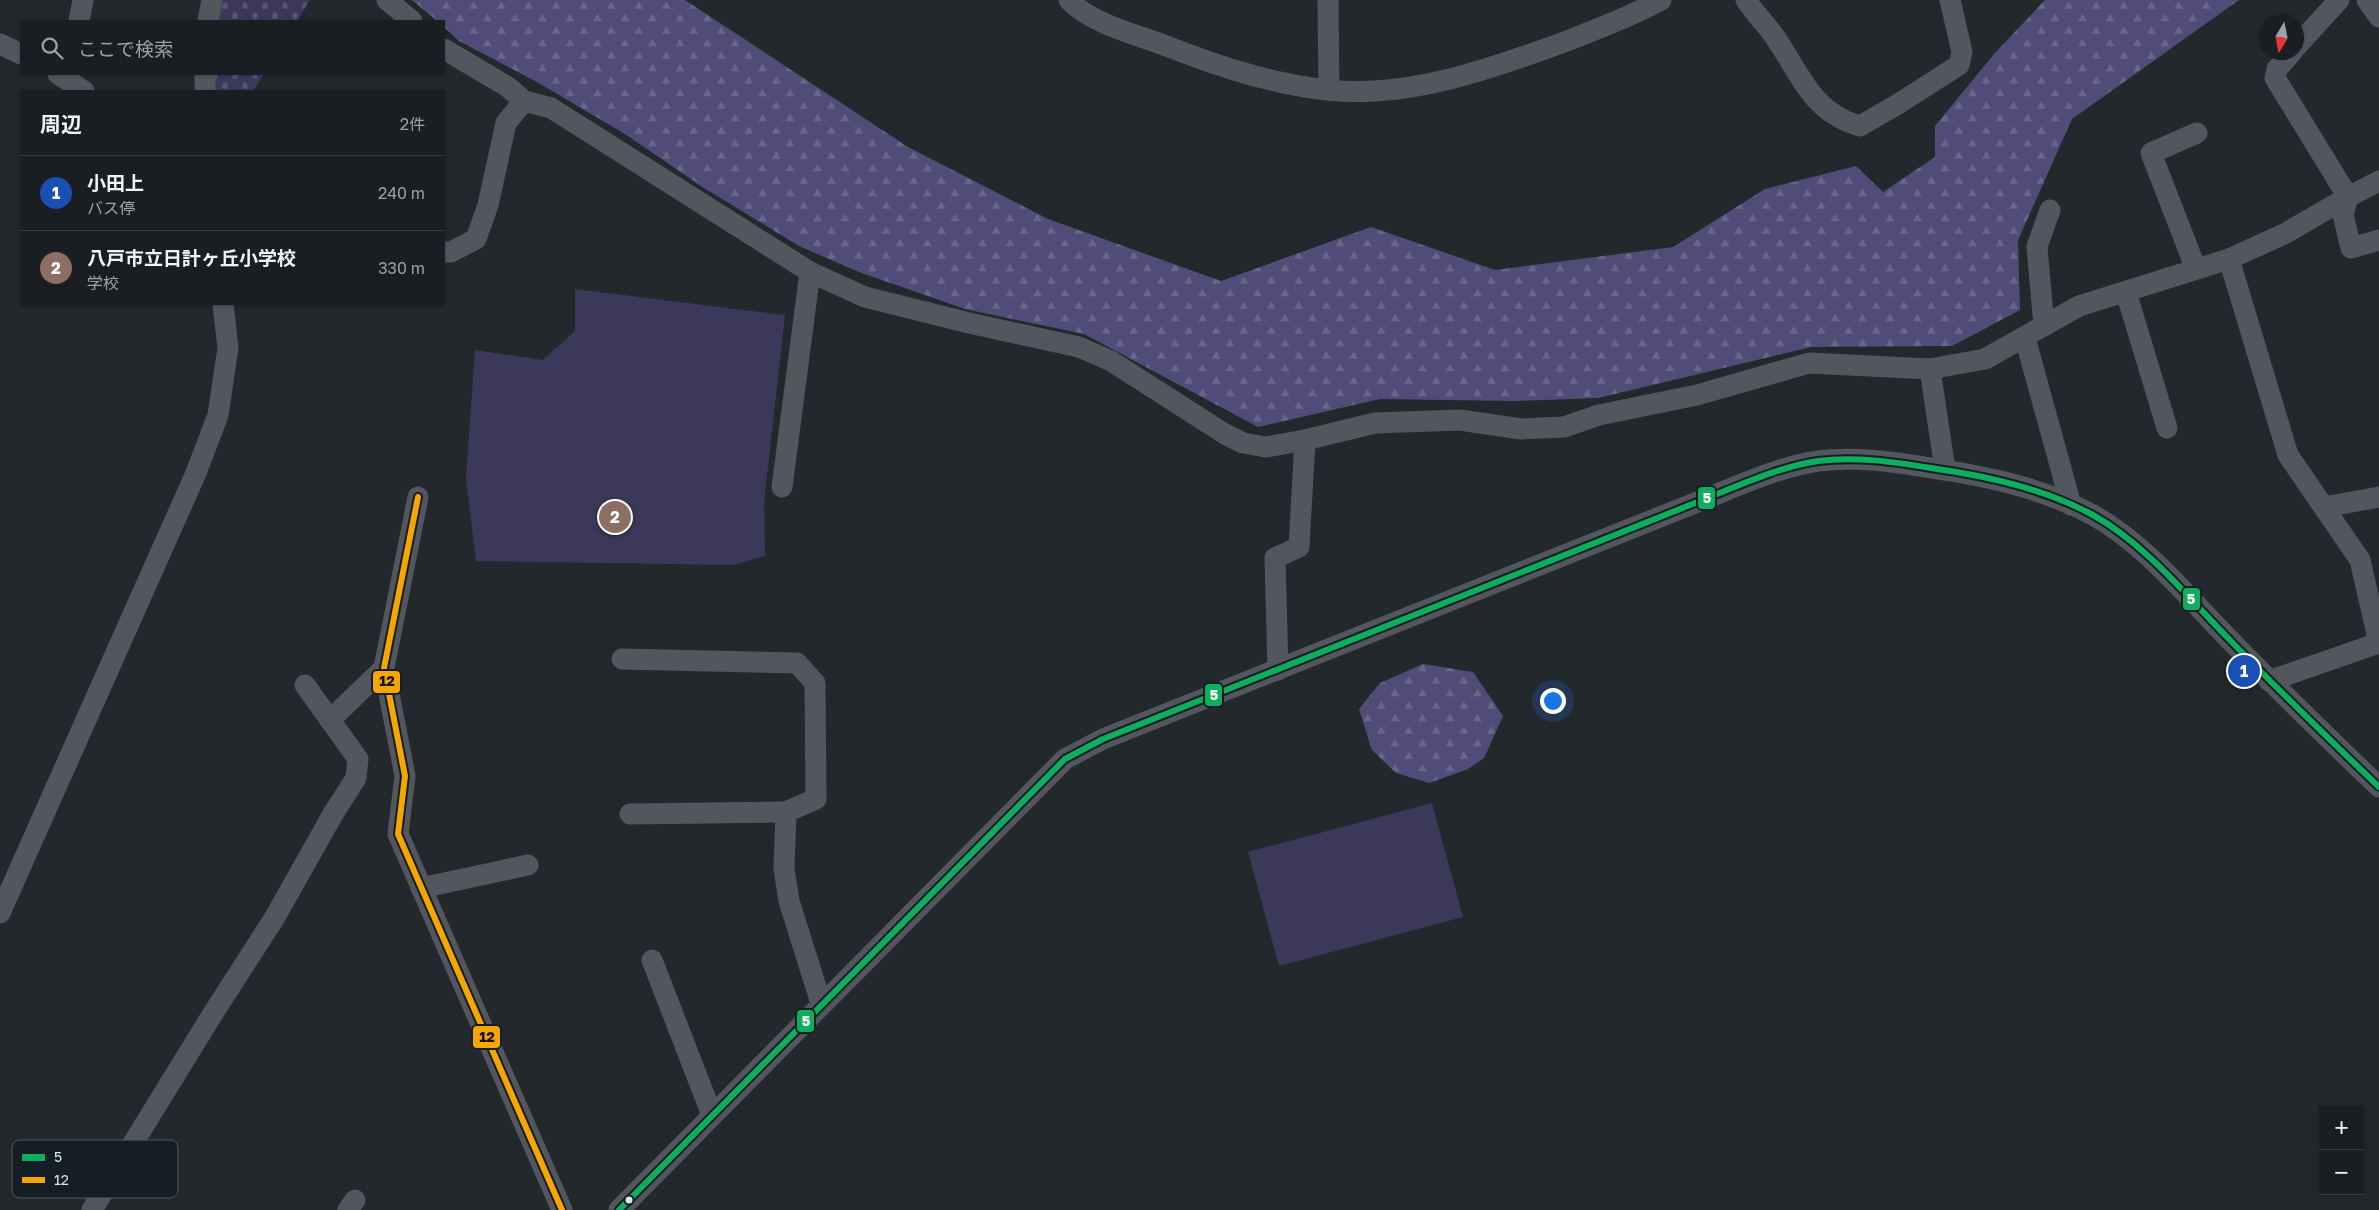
<!DOCTYPE html>
<html lang="ja">
<head>
<meta charset="utf-8">
<style>
  :root { --surface:#1a1e22; --page:#272b2f; --text:#f1f3f6; --muted:#9fa2a5; --line:#383c40; --accent:#9da3a8 }
  body { margin:0; font-family:"Golos Text","Noto Sans JP",sans-serif; background:var(--page); color:var(--text) }
  .controls { position:absolute; right:15px; bottom:15px; display:grid; overflow:hidden; border-radius:0px; box-shadow:0 1px 4px #0004 }
  .controls button { width:45px; height:45px; display:grid; place-items:center; padding:0; border:0; border-bottom:1px solid var(--line); background:var(--surface); color:var(--text); font:25px sans-serif }
  .compass { position:absolute; left:2259px; top:15px; width:45px; height:45px; border-radius:50%; background:var(--surface); box-shadow:0 1px 4px #0004; rotate:190deg }
  .you { position:absolute; left:1552px; top:700px; width:18px; height:18px; margin:-12px; border:4px solid #fff; border-radius:50%; background:#1a73e8; box-shadow:0 0 0 8px #1a73e833 }
  .badge { display:grid; place-items:center; width:32px; height:32px; border-radius:50%; background:var(--accent); color:#fff; font-size:16px; font-weight:700 }
  .pin { position:absolute; translate:-50% -50%; border:2px solid #fff; box-shadow:0 1px 5px #0006 }
  .list { margin:0; padding:0; list-style:none }
  h2 { display:flex; justify-content:space-between; align-items:center; height:65px; margin:0; padding:0 20px; font-size:21px }
  h2 small { font-size:16px; font-weight:400; color:var(--muted) }
  .list li { display:grid; grid-template-columns:32px 1fr auto; gap:15px; align-items:center; box-sizing:border-box; height:75px; padding:0 20px; border-top:1px solid var(--line) }
  .list b { display:block; font-size:19px; white-space:nowrap }
  .list p { margin:0; font-size:16px; white-space:nowrap; color:var(--muted) }
  .list em { font-size:16px; font-style:normal; color:var(--muted) }
  .icon { flex:none; width:28px; height:28px; fill:none; stroke:currentColor; stroke-width:2; stroke-linecap:round; stroke-linejoin:round }
  .map { position:relative; flex:none; width:2379px; height:1210px; overflow:hidden }
  .search { position:absolute; background:var(--surface); box-shadow:0 1px 4px #0004; left:20px; top:20px; width:425px; height:55px; display:flex; align-items:center; gap:12px; box-sizing:border-box; padding:0 18px; border-radius:0px; color:var(--muted); font-size:19px }
  .panel { position:absolute; background:var(--surface); box-shadow:0 1px 4px #0004; left:20px; top:90px; width:425px; height:215px; border-radius:0px }
  .map>svg:first-child { display:block }
  .forest { fill:url(#forest-firs) }
  .cemetery { fill:url(#cemetery-stones) }
  .pitch { fill:#3b385a }
  .lines { fill:none; stroke-linecap:round; stroke-linejoin:round }
  .minor { stroke:#53575d; stroke-width:21 }
  .bus-1-casing { stroke:#151e27; stroke-width:10 }
  .bus-2-casing { stroke:#151e27; stroke-width:10 }
  .bus-1 { stroke:#0daf5c; stroke-width:6 }
  .bus-2 { stroke:#f7a600; stroke-width:6 }
  .bus-dot { fill:#dfe5eb; stroke:#151e27; stroke-width:2 }
  .key { fill:#151e27; stroke:#525a62; stroke-width:1 }
  .key-label { font-size:14px; fill:#dfe5eb }
  .line-badge { stroke:#151e27; stroke-width:2 }
  .badge-label { font-size:14px; text-anchor:middle; font-weight:bold; fill:#fff }
  .pale-badge-label { font-size:14px; text-anchor:middle; font-weight:bold; fill:#111 }
</style>
</head>
<body>
<div class="map">
<svg width="2379" height="1210" viewBox="0 0 2379 1210">
  <defs>
    <pattern id="forest-firs" width="22" height="20" patternUnits="userSpaceOnUse" patternTransform="scale(1.25)"><rect width="22" height="20" fill="#514c77"/><path d="M5 1l3.5 6h-7zM16 11l3.5 6h-7z" fill="#6a668a"/></pattern>
    <pattern id="cemetery-stones" width="16" height="16" patternUnits="userSpaceOnUse" patternTransform="scale(1.25)"><rect width="16" height="16" fill="#3b385a"/><path d="M2 7V4a2 2 0 0 1 4 0v3zM10 15v-3a2 2 0 0 1 4 0v3z" fill="#575572"/></pattern>
  </defs>
  <rect width="100%" height="100%" fill="#23282d"/>
  <!-- forest -->
  <g class="forest">
    <path d="M412 0H685L908 147 1048 219 1221 281 1371 227 1495 270 1673 247 1765 189 1856 166 1883 192 1935 157V126L1994 54 2045 0H2239L2072 119 2018 240 2020 310 1952 346 1811 347 1598 398 1514 401 1380 399 1258 427 1084 334 965 309 859 272 799 246 701 186 625 134 537 82 459 41 444 27V21H437Z"/>
    <path d="M1423 664 1473 672 1503 716 1484 758 1468 769 1429 783 1396 773 1372 750 1359 709 1380 683Z"/>
  </g>
  <!-- cemetery -->
  <g class="cemetery">
    <path d="M222 0H310L297 21H217Z"/>
    <path d="M212 74H264L253 91H213Z"/>
  </g>
  <!-- pitch -->
  <g class="pitch">
    <path d="M575 289 785 315 764 502 765 556 733 565 476 561 466 478 475 350 543 360 575 331Z"/>
    <path d="M1432 803 1463 917 1279 966 1248 852Z"/>
  </g>
  <g class="lines">
    <!-- minor -->
    <g class="minor">
      <path d="M387 0 412 21"/>
      <path d="M1069 0C1090 23 1134 34 1164 45 1217 66 1271 84 1328 90 1407 99 1494 68 1567 41 1599 28 1630 17 1661 0"/>
      <path d="M1328 0 1329 90"/>
      <path d="M1746 0C1755 14 1768 26 1777 40 1801 76 1813 113 1860 126L1898 104 1959 65 1962 52 1950 0"/>
      <path d="M2367 0 2379 17"/>
      <path d="M79 21 83 0"/>
      <path d="M208 21 212 0"/>
      <path d="M0 44 21 54"/>
      <path d="M2296 47 2339 0"/>
      <path d="M444 49 508 87 524 101 551 108 810 272 865 297 969 323 1079 347 1111 361 1225 434 1243 443 1266 447 1305 440 1375 423 1460 420 1521 429 1564 427 1599 415 1697 395 1809 363 1930 369 1985 359 2079 306 2229 259 2286 233 2348 197 2379 181"/>
      <path d="M2292 52 2277 69 2275 78 2348 197 2343 215 2351 248 2379 240"/>
      <path d="M58 74 84 91"/>
      <path d="M205 74V91"/>
      <path d="M444 252H451L476 239 488 205 506 123 524 101"/>
      <path d="M2229 259 2288 455 2360 560 2379 643"/>
      <path d="M2196 269 2151 153 2197 133"/>
      <path d="M2126 292 2167 428"/>
      <path d="M2044 326 2037 247 2050 210"/>
      <path d="M2025 338 2071 505"/>
      <path d="M1930 369 1945 470"/>
      <path d="M782 487 810 272"/>
      <path d="M418 497 384 668 405 776 398 834 562 1210"/>
      <path d="M2324 507 2379 497"/>
      <path d="M622 659 797 663 815 683 816 799 786 812 784 869 789 901 821 1003"/>
      <path d="M1278 670 1275 558 1299 547 1305 440"/>
      <path d="M2269 681 2379 643"/>
      <path d="M330 720 384 668"/>
      <path d="M630 814 786 812"/>
      <path d="M421 888 528 865"/>
      <path d="M0 913 196 473 218 415 228 348 223 304"/>
      <path d="M652 960 712 1115"/>
      <path d="M92 1210 212 1015 275 917 333 814 356 778 358 759 305 685"/>
      <path d="M348 1210 355 1200"/>
      <path d="M619 1210 1065 759 1103 739 1700 501C1738 486 1778 467 1818 461 1855 456 1895 462 1931 468 1986 476 2043 488 2093 515 2145 544 2186 595 2227 637 2276 688 2328 738 2379 787"/>
    </g>
    <defs>
      <path id="bus-1" d="M619 1210 1065 759 1103 739 1700 501C1738 486 1778 467 1818 461 1855 456 1895 462 1931 468 1986 476 2043 488 2093 515 2145 544 2186 595 2227 637 2276 688 2328 738 2379 787"/>
      <path id="bus-2" d="M418 497 384 668 405 776 398 834 562 1210"/>
    </defs>
    <!-- bus-1 casing -->
    <use href="#bus-1" class="bus-1-casing"/>
    <!-- bus-2 casing -->
    <use href="#bus-2" class="bus-2-casing"/>
    <!-- bus-1 -->
    <use href="#bus-1" class="bus-1"/>
    <!-- bus-2 -->
    <use href="#bus-2" class="bus-2"/>
  </g>
  <!-- markers -->
  <circle class="bus-dot" cx="629" cy="1200" r="4.5"/>
  <!-- legend -->
  <rect x="12" y="1140" width="166" height="58" rx="8" class="key"/>
  <rect x="22" y="1154" width="23" height="7" fill="#0daf5c"/>
  <rect x="22" y="1177" width="23" height="6" fill="#f7a600"/>
  <g class="key-label">
    <text x="54" y="1162">5</text>
    <text x="54" y="1185">12</text>
  </g>
  <g class="line-badge">
    <rect x="1697" y="486" width="19" height="24" rx="5" fill="#0daf5c"/>
    <rect x="2182" y="587" width="19" height="24" rx="5" fill="#0daf5c"/>
    <rect x="372" y="670" width="29" height="24" rx="5" fill="#f7a600"/>
    <rect x="1204" y="683" width="19" height="24" rx="5" fill="#0daf5c"/>
    <rect x="796" y="1009" width="19" height="24" rx="5" fill="#0daf5c"/>
    <rect x="472" y="1025" width="29" height="24" rx="5" fill="#f7a600"/>
  </g>
  <g class="badge-label">
    <text x="1707" y="503">5</text>
    <text x="2191" y="604">5</text>
    <text x="1214" y="700">5</text>
    <text x="806" y="1026">5</text>
  </g>
  <g class="pale-badge-label">
    <text x="387" y="686">12</text>
    <text x="487" y="1042">12</text>
  </g>
</svg>
<div class="controls">
<button>+</button>
<button>−</button>
</div>
<svg class="compass" viewBox="-18 -18 36 36"><path d="M0-13l5 13h-10z" fill="#e53935"/><path d="M0 13l5-13h-10z" fill="#9fa2a5"/></svg>
<div class="you"></div>
<div class="pin badge" style="left:2244px;top:671px;background:#1a4fb4">1</div>
<div class="pin badge" style="left:615px;top:517px;background:#8d6e63">2</div>
<div class="search"><svg class="icon" aria-label="search" viewBox="0 0 24 24"><circle cx="10" cy="10" r="6"/><path d="M15 15l6 6"/></svg>ここで検索</div>
<section class="panel">
<h2>周辺<small>2件</small></h2>
<ul class="list">
<li><span class="badge" style="background:#1a4fb4">1</span><div><b>小田上</b><p>バス停</p></div><em>240 m</em></li>
<li><span class="badge" style="background:#8d6e63">2</span><div><b>八戸市立日計ヶ丘小学校</b><p>学校</p></div><em>330 m</em></li>
</ul>
</section>
</div>
</body>
</html>
